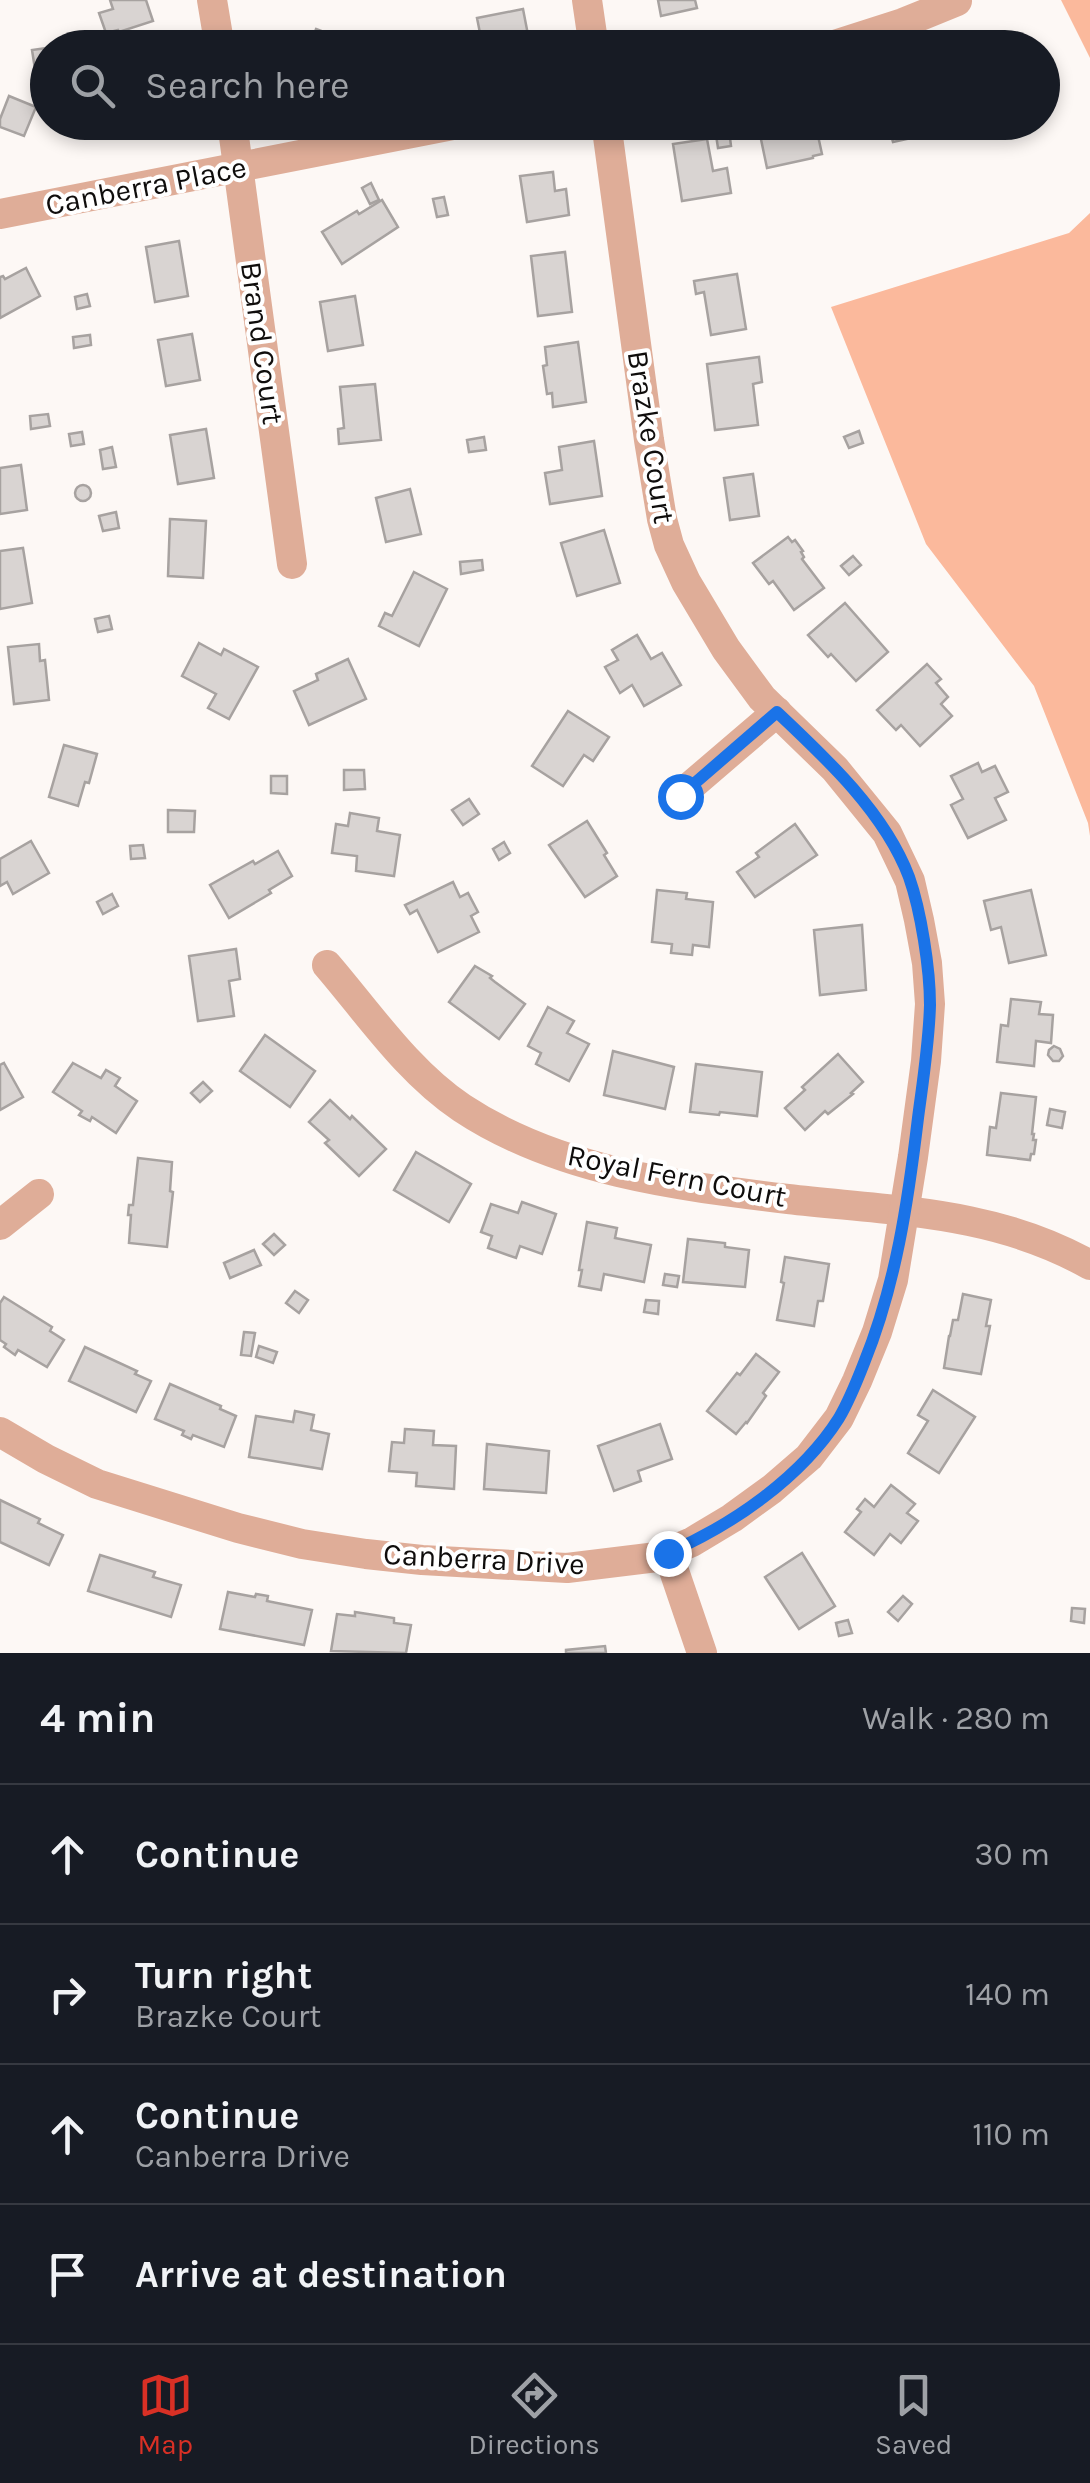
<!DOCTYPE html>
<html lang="en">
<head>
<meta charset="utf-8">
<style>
  :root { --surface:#171b24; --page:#242831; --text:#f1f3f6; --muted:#9ea1a6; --line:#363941; --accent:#d93025 }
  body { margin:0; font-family:Karla,sans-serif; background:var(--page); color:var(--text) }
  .stop { position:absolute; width:30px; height:30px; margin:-22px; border:8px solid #1a73e8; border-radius:50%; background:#fff }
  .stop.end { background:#1a73e8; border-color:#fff; box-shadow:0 2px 10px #0008 }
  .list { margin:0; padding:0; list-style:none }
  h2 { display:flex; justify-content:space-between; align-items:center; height:130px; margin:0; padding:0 40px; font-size:42px }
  h2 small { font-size:32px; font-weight:400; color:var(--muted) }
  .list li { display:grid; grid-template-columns:65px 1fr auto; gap:30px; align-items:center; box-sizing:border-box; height:140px; padding:0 40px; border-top:2px solid var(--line) }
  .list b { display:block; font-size:38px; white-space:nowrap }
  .list p { margin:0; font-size:32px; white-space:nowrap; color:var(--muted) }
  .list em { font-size:32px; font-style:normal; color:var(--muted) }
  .icon { flex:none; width:55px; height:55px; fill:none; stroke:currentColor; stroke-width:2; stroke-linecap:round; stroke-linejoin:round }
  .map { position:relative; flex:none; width:1090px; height:1653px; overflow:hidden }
  .search { position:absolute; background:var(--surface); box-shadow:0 5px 15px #0003; left:30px; right:30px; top:30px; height:110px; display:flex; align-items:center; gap:25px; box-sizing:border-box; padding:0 35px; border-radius:55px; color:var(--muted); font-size:38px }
  .sheet { height:690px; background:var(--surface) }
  nav { display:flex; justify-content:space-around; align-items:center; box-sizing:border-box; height:140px; border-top:2px solid var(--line); background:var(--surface); font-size:28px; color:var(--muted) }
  nav a { display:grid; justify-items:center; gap:5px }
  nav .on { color:var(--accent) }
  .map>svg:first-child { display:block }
  .forest { fill:#fbb99c }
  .building { fill:#d9d4d2; stroke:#a7a2a0; stroke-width:2.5 }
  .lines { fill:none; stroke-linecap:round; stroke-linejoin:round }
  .minor { stroke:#dfad98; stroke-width:30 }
  .route { stroke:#1a73e8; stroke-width:12 }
  .labels { text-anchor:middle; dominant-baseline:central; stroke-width:8; stroke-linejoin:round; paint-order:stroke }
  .street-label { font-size:30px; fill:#0f0d0c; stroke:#fff }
</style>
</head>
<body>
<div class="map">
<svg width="1090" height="1653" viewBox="0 0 1090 1653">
  <rect width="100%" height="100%" fill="#fdf8f5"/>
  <!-- forest -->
  <g class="forest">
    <path d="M1061 0H1090V58Z"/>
    <path d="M1090 213V836L1088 823 1034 686 926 544 831 307 1069 233Z"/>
  </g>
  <!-- building -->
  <g class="building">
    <path d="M110 0H146L153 21 119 32 118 30 106 33 99 13 113 9Z"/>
    <path d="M658 0H695L697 8 661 16Z"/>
    <path d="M523 9 529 40 483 48 477 18Z"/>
    <path d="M316 29 366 48H309Z"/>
    <path d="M47 48 48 67 35 69 32 50Z"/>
    <path d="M9 96 36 107 24 136 0 127V119Z"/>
    <path d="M714 122H728L731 146 718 148Z"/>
    <path d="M768 122H815L822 154 813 156V158L767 168 758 125Z"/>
    <path d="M848 122H906L911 138 893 142 889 128 852 138Z"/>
    <path d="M707 139 713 171 727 168 731 193 682 201 673 144Z"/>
    <path d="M553 172 555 191 566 189 569 215 527 222 520 176Z"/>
    <path d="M371 183 379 200 370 204 362 188Z"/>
    <path d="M444 197 448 215 437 217 433 199Z"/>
    <path d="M382 200 398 227 342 264 322 232 357 211 359 214Z"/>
    <path d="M179 241 188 296 155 302 146 247Z"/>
    <path d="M565 252 572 312 538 316 531 256Z"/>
    <path d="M26 268 40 296 0 318V277L3 276 5 279Z"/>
    <path d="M737 274 746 329 711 335 704 292 696 294 694 281Z"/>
    <path d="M87 294 90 306 77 309 75 297Z"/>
    <path d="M355 296 363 345 328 351 320 302Z"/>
    <path d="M192 334 200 380 166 386 158 340Z"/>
    <path d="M90 335 91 345 74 348 73 337Z"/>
    <path d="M578 342 586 402 553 407 552 393 547 394 543 366 547 365 545 347Z"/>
    <path d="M759 357 762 382 753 384 758 425 715 430 707 364Z"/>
    <path d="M375 384 381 440 339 444 338 429 344 428 340 387Z"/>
    <path d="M48 414 50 426 31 429 30 416Z"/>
    <path d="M206 429 214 478 178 484 170 435Z"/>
    <path d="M859 431 863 443 849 448 844 437Z"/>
    <path d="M82 432 84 444 71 446 69 434Z"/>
    <path d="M484 437 486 450 469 452 467 440Z"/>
    <path d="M594 441 602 496 550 504 545 473 562 470 559 447Z"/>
    <path d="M112 447 116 467 103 469 100 450Z"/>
    <path d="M21 465 27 510 0 514V468Z"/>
    <path d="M753 474 759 516 730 520 724 478Z"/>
    <circle cx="83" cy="493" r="8"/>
    <path d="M410 489 421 534 386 542 376 498Z"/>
    <path d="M116 512 119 528 103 531 99 516Z"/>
    <path d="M170 519 206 521 203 578 168 576Z"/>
    <path d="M604 530 620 583 577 596 561 543Z"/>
    <path d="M788 537 792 542 795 540 803 551 801 552 804 557 802 559 824 588 794 610 773 581 769 584 753 563Z"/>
    <path d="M23 548 32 603 0 609V551Z"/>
    <path d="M853 556 861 565 849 575 841 566Z"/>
    <path d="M482 560 483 570 461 574 460 562Z"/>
    <path d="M414 572 447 589 419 646 379 626 385 613 392 616Z"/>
    <path d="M845 603 888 652 856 681 831 654 828 657 808 635Z"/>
    <path d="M109 616 112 629 98 632 95 619Z"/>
    <path d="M637 635 651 659 662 653 681 685 644 706 632 685 620 693 605 667 618 660 612 650Z"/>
    <path d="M199 643 221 655 224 649 258 667 229 719 208 708 216 694 182 676Z"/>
    <path d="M39 644 40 661 45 660 49 700 14 704 8 647Z"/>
    <path d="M348 659 366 699 309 725 294 691 318 680 316 674Z"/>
    <path d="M927 664 941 679 936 683 948 697 941 704 952 716 920 746 901 725 896 730 877 710Z"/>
    <path d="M568 711 609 737 593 761 584 755 563 786 532 766Z"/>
    <path d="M64 745 97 754 89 783 85 782 78 806 49 797Z"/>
    <path d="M978 763 982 772 995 766 1008 792 995 798 1006 820 968 838 951 805 963 799 951 776Z"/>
    <path d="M344 770H364L365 789 344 790Z"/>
    <path d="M271 776H287V794L271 793Z"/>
    <path d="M469 799 479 814 463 825 452 810Z"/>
    <path d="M168 810 195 811 194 832H168Z"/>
    <path d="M350 813 379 818 377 831 400 835 394 876 356 871 357 856 332 853 336 824 348 826Z"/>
    <path d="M587 821 607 853 604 855 617 876 585 897 549 845Z"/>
    <path d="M795 824 817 855 755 897 737 872 759 857 756 853Z"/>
    <path d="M31 841 49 873 13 894 7 882 0 886V859Z"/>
    <path d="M504 842 510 853 499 860 493 849Z"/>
    <path d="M143 845 145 858 131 859 130 846Z"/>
    <path d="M278 851 292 876 269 890 271 893 229 918 210 885 253 861 255 864Z"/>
    <path d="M453 882 460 897 468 893 478 912 471 916 479 932 438 952 417 910 410 914 405 905Z"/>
    <path d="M657 890 687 893 686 899 713 902 709 947 693 945 692 955 671 953 672 944 652 942Z"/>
    <path d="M1031 890 1046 955 1009 963 1001 927 991 930 984 901Z"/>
    <path d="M112 894 118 906 103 914 97 902Z"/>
    <path d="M862 925 866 990 820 995 814 930Z"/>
    <path d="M236 949 240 979 229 981 234 1016 198 1021 189 956Z"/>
    <path d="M475 966 492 976 490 978 495 982 525 1004 499 1039 449 1002Z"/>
    <path d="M1011 999 1041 1002 1039 1014 1053 1015 1051 1043 1036 1041 1034 1066 997 1062 1001 1025 1008 1026Z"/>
    <path d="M548 1007 574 1021 567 1033 589 1044 569 1081 536 1064 541 1053 528 1046Z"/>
    <path d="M265 1035 315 1071 290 1107 240 1071Z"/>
    <path d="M1054 1046 1060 1049 1063 1056 1059 1061H1053L1048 1055 1049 1050Z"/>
    <path d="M613 1051 674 1067 665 1109 604 1095Z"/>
    <path d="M838 1054 863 1082 851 1093 853 1094 828 1114 825 1111 805 1130 785 1108 805 1090 802 1087Z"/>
    <path d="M4 1063 23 1097 0 1110V1065Z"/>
    <path d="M73 1063 101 1078 106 1070 120 1078 115 1086 137 1101 116 1133 92 1117 90 1121 79 1115 82 1111 53 1092Z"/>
    <path d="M696 1064 762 1072 757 1116 720 1112 719 1115 690 1112Z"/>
    <path d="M203 1082 212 1091 200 1102 191 1093Z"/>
    <path d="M1001 1093 1036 1097 1032 1134H1034L1033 1140H1036L1034 1154H1031L1030 1160 987 1155 990 1127 996 1128Z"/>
    <path d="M330 1100 350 1119 352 1116 386 1149 359 1176 325 1143 329 1140 309 1122Z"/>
    <path d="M1050 1109 1065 1112 1062 1128 1047 1125Z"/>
    <path d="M416 1152 471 1184 449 1222 394 1190Z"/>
    <path d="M138 1158 172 1162 170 1191 173 1192 167 1247 129 1243 131 1215H128L129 1205H133Z"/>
    <path d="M522 1202 556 1214 542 1254 520 1246 516 1258 488 1248 492 1236 481 1232 491 1204 518 1213Z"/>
    <path d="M587 1222 617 1228 615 1238 651 1245 644 1282 604 1274 601 1290 579 1286 582 1270H579Z"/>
    <path d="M274 1234 285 1245 274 1255 263 1244Z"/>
    <path d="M688 1239 725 1243V1247L749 1250 745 1287 683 1282Z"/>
    <path d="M254 1250 261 1265 230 1278 224 1263Z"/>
    <path d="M785 1257 829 1264 823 1301H818L814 1326 777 1320 784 1283 781 1282Z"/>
    <path d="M665 1274 679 1276 677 1287 663 1285Z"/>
    <path d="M295 1291 308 1300 299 1313 286 1303Z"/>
    <path d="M963 1294 991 1300 986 1326H990L981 1374 944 1368 949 1336H950L953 1320H958Z"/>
    <path d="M4 1297 52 1327 50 1331 64 1340 47 1367 18 1350 15 1355 4 1347 6 1344 0 1340V1303Z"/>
    <path d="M646 1300 659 1301 658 1314 644 1312Z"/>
    <path d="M244 1332 255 1333 251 1356 241 1355Z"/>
    <path d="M259 1346 277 1352 273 1363 256 1357Z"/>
    <path d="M85 1347 137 1371 135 1374 151 1381 136 1412 69 1381Z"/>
    <path d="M756 1354 779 1372 763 1393 766 1396 747 1423 746 1422 736 1434 707 1411 737 1373 740 1375Z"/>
    <path d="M170 1384 221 1406 220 1409 236 1416 224 1447 193 1435 191 1439 182 1435 184 1431 155 1419Z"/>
    <path d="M933 1390 975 1417 939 1473 908 1453 928 1421 918 1415Z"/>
    <path d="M295 1411 314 1415 311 1430 329 1434 322 1469 249 1457 256 1416 293 1422Z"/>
    <path d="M660 1424 672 1459 638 1471 641 1481 614 1491 598 1446Z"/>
    <path d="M405 1429 434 1431 433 1445 456 1446 454 1489 416 1486 417 1473 389 1471 392 1442 404 1443Z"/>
    <path d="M487 1444 549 1451 546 1493 484 1489Z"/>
    <path d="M891 1485 915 1504 907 1513 918 1521 901 1543 890 1534 874 1555 845 1532 861 1512 857 1509 865 1499 874 1507Z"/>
    <path d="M0 1500 40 1519 38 1523 63 1535 49 1565 0 1542Z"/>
    <path d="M802 1553 835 1606 799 1629 765 1577Z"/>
    <path d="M100 1555 155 1572 153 1577 181 1585 171 1617 88 1591Z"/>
    <path d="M228 1592 255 1597 256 1594 268 1596 267 1601 312 1610 304 1645 220 1629Z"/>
    <path d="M903 1596 912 1604 898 1621 888 1612Z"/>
    <path d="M1072 1608 1085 1609 1084 1623 1071 1621Z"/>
    <path d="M355 1612 394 1618V1623L411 1625 406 1653 331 1651 337 1614 355 1616Z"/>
    <path d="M848 1620 852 1633 839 1636 836 1623Z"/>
    <path d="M605 1646 606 1653H566V1650Z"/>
  </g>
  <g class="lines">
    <!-- minor -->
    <g class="minor">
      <path d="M212 0 220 48"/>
      <path d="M587 0 594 48"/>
      <path d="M825 48 903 23 957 1"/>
      <path d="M232 122 292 564"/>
      <path d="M0 214 468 122"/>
      <path d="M679 796 777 712"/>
      <path d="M327 965C369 1014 408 1072 462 1108 557 1171 677 1186 788 1199 893 1211 995 1211 1090 1265"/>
      <path d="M0 1225 39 1194"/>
      <path d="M0 1432 46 1459 97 1484 238 1528 302 1544 366 1554 422 1560 567 1568 657 1557 692 1542 732 1518 772 1489 809 1457 839 1418 857 1381 877 1332 893 1280 913 1157 926 1061 930 1004 927 963 919 920 910 881 887 833 835 769 762 698 726 649 686 582 669 545 662 519 649 440 606 122"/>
      <path d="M668 1553 702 1653"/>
    </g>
  </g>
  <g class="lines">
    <!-- route -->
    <path class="route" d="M668 1553C732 1525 801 1478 839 1418 849 1401 857 1381 864 1363 896 1284 908 1202 918 1118 923 1080 929 1043 930 1005 930 969 921 911 909 877 885 813 826 758 777 712L680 796"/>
  </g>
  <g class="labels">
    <!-- street labels -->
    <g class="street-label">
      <text transform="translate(146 186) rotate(-11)">Canberra Place</text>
      <text transform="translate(262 343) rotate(82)">Brand Court</text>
      <text transform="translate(651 437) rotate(81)">Brazke Court</text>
      <text transform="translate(677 1176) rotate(11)">Royal Fern Court</text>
      <text transform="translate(484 1559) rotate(3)">Canberra Drive</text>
    </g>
  </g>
</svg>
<div class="stop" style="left:680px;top:796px"></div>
<div class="stop end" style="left:668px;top:1553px"></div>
<div class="search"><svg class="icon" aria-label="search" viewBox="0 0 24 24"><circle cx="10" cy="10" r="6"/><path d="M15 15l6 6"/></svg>Search here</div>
</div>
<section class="sheet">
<h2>4 min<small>Walk · 280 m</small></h2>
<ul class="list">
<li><svg class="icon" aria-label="ahead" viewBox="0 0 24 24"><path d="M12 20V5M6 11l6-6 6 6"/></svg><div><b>Continue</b></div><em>30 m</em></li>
<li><svg class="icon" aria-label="right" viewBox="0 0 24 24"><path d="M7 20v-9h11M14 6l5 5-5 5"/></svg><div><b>Turn right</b><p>Brazke Court</p></div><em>140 m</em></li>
<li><svg class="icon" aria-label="ahead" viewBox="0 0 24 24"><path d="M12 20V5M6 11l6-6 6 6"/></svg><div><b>Continue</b><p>Canberra Drive</p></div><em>110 m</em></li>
<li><svg class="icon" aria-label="arrive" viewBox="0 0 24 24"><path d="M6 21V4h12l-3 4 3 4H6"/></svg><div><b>Arrive at destination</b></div></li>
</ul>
</section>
<nav>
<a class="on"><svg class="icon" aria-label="map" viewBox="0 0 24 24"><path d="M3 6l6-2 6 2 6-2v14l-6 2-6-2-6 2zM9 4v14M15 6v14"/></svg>Map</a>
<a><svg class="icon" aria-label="directions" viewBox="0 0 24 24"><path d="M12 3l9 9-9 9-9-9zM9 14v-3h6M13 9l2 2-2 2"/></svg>Directions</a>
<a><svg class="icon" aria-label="saved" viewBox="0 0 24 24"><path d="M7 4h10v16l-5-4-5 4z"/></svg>Saved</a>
</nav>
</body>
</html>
